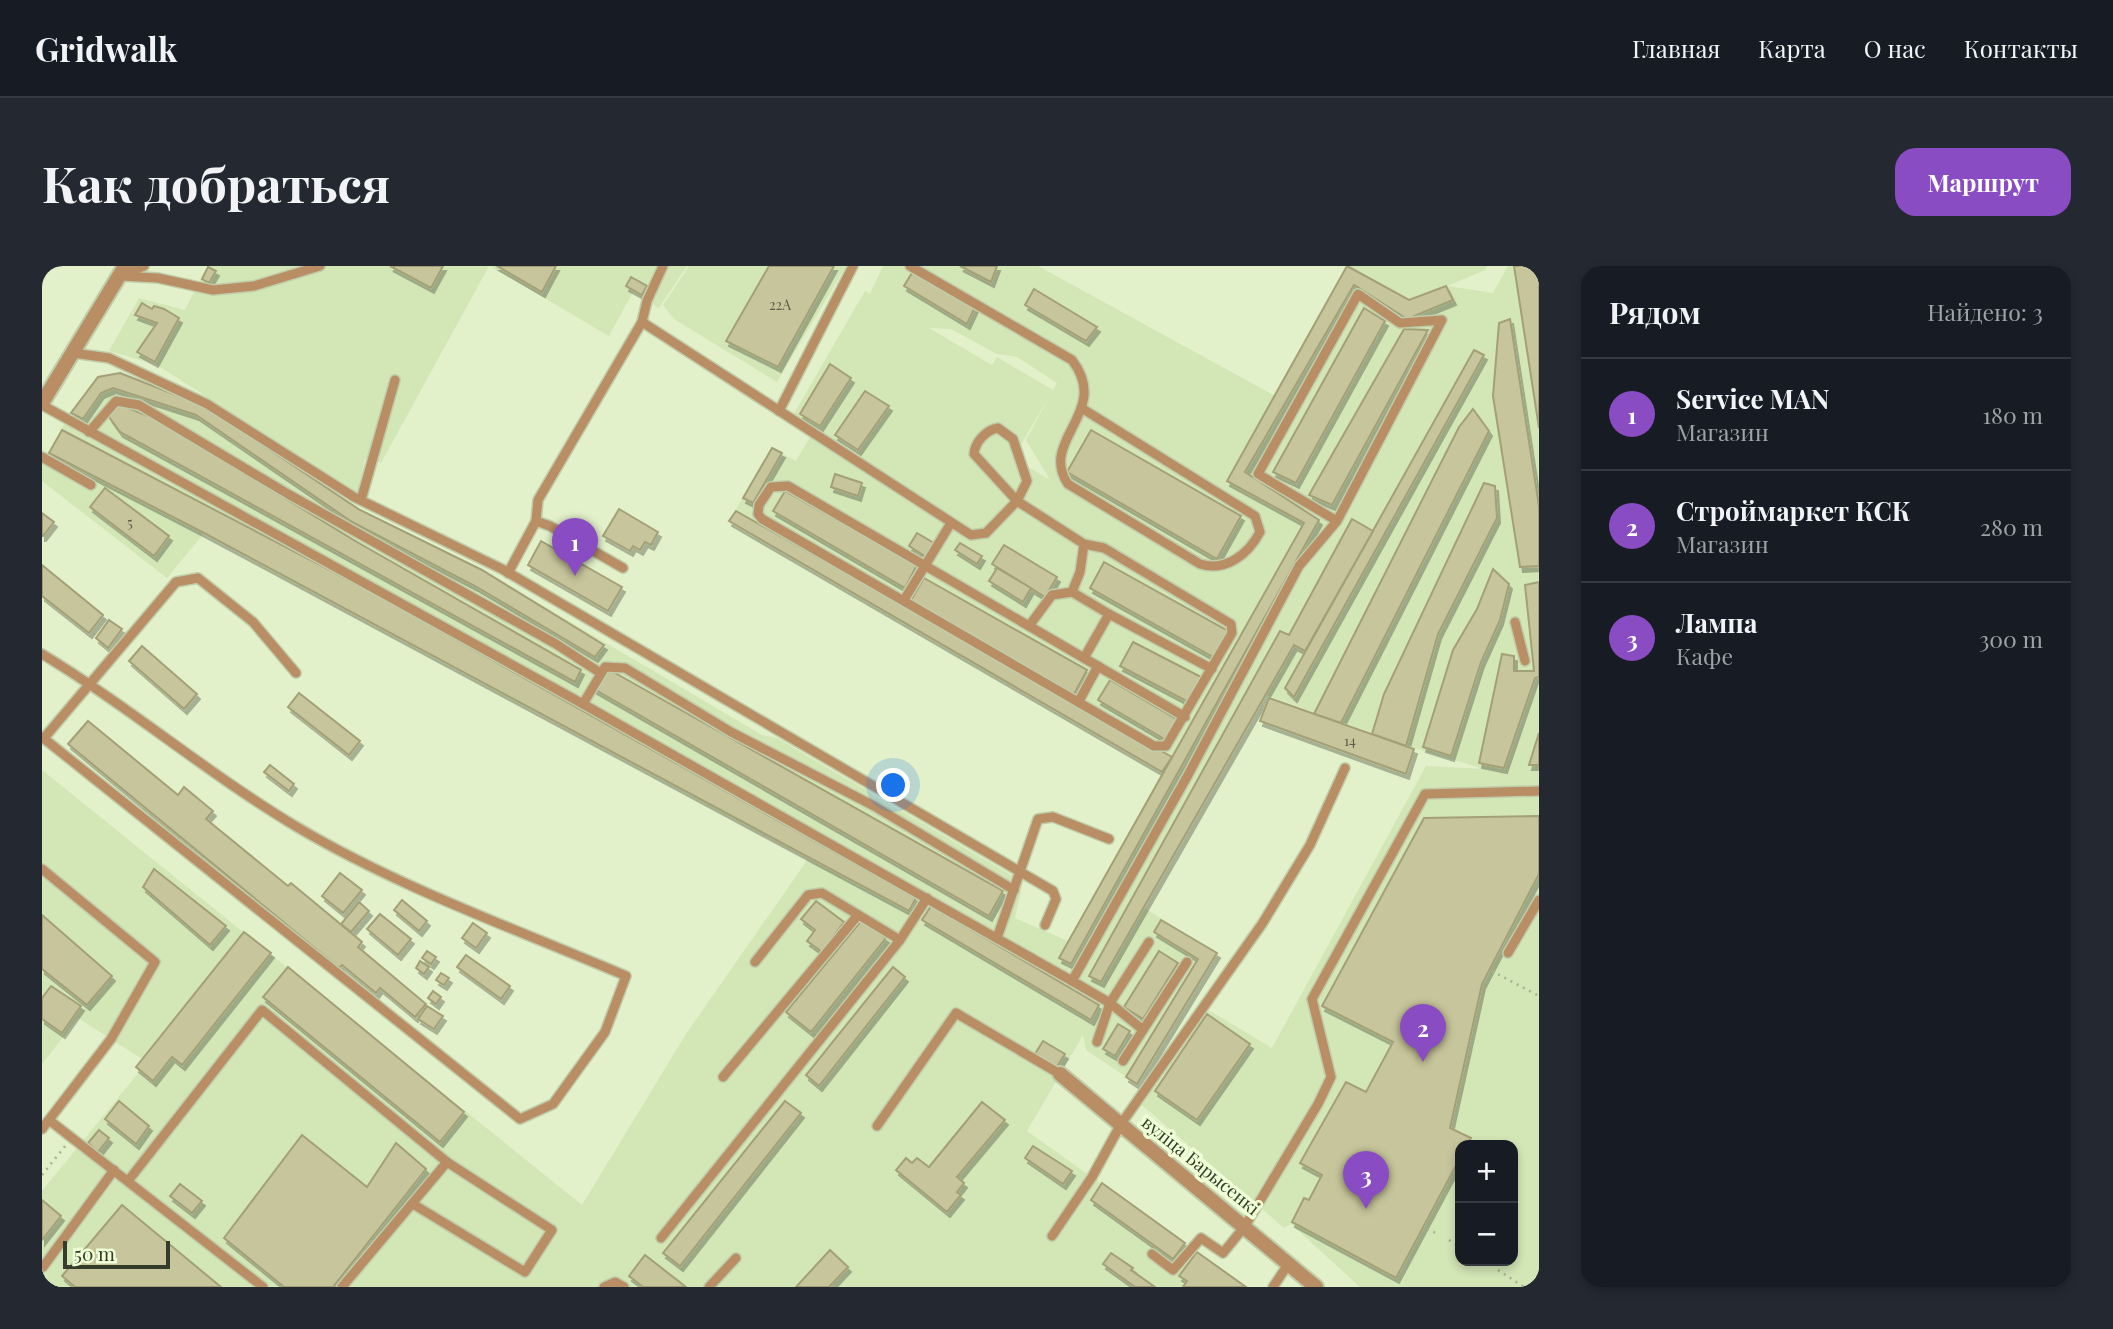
<!DOCTYPE html>
<html lang="ru">
<head>
<meta charset="utf-8">
<style>
  :root { --surface:#171b24; --page:#242831; --text:#f1f3f6; --muted:#9ea1a6; --line:#363941; --accent:#894cc3 }
  body { margin:0; font-family:"Playfair Display",serif; background:var(--page); color:var(--text) }
  .controls { position:absolute; right:21px; bottom:21px; display:grid; overflow:hidden; border-radius:14px; box-shadow:0 4px 10px #0003 }
  .controls button { width:63px; height:63px; display:grid; place-items:center; padding:0; border:0; border-bottom:2px solid var(--line); background:var(--surface); color:var(--text); font:35px sans-serif }
  .scale { position:absolute; left:21px; bottom:18px; width:107px; box-sizing:border-box; padding-left:7px; border:4px solid #363c2c; border-top:0; font-size:19px; line-height:24px; white-space:nowrap; color:#363c2c; -webkit-text-stroke:5px #efffd6; paint-order:stroke }
  .you { position:absolute; left:852px; top:520px; width:24px; height:24px; margin:-18px; border:5px solid #fff; border-radius:50%; background:#1a73e8; box-shadow:0 0 0 10px #1a73e833 }
  .badge { display:grid; place-items:center; width:46px; height:46px; border-radius:50%; background:var(--accent); color:#fff; font-size:23px; font-weight:700 }
  .pin { position:absolute; translate:-50% -58px; filter:drop-shadow(0 2px 4px #0008) }
  .pin::after { content:''; position:absolute; top:37px; width:24px; height:21px; background:inherit; clip-path:polygon(0 0,100% 0,50% 100%) }
  .list { margin:0; padding:0; list-style:none }
  h2 { display:flex; justify-content:space-between; align-items:center; height:91px; margin:0; padding:0 28px; font-size:30px }
  h2 small { font-size:23px; font-weight:400; color:var(--muted) }
  .list li { display:grid; grid-template-columns:46px 1fr auto; gap:21px; align-items:center; box-sizing:border-box; height:112px; padding:0 28px; border-top:2px solid var(--line) }
  .list b { display:block; font-size:26px; white-space:nowrap }
  .list p { margin:0; font-size:23px; white-space:nowrap; color:var(--muted) }
  .list em { font-size:23px; font-style:normal; color:var(--muted) }
  .map { position:relative; flex:none; width:1497px; height:1021px; overflow:hidden; border-radius:21px }
  header { display:flex; align-items:center; gap:42px; box-sizing:border-box; height:98px; padding:0 35px; background:var(--surface); border-bottom:2px solid var(--line) }
  header strong { font-size:33px }
  nav { display:flex; gap:38px; margin-inline-start:auto; font-size:24px }
  .intro { display:flex; align-items:center; justify-content:space-between; box-sizing:border-box; height:168px; padding:0 42px }
  h1 { margin:0; font-size:49px }
  .button { padding:18px 32px; border-radius:21px; background:var(--accent); color:#fff; font-size:24px; font-weight:700 }
  main { display:flex; gap:42px; padding:0 42px }
  aside { flex:1; background:var(--surface); border-radius:21px; box-shadow:0 4px 10px #0003 }
  .map>svg:first-child { display:block }
  .built { fill:#d3e6b6; fill-rule:evenodd }
  .building { fill:#c7c59b; stroke:#a3a077; stroke-width:2; filter:url(#shadow) }
  .lines { fill:none; stroke-linecap:round; stroke-linejoin:round }
  .service-casing { stroke:#c0cdaa; stroke-width:12 }
  .minor-casing { stroke:#c0cdaa; stroke-width:18 }
  .path { stroke:#a5b191; stroke-width:2.5; stroke-dasharray:2 5; stroke-linecap:butt }
  .service { stroke:#b98e65; stroke-width:9 }
  .minor { stroke:#b98e65; stroke-width:14 }
  .labels { text-anchor:middle; dominant-baseline:central; stroke-width:7; stroke-linejoin:round; paint-order:stroke }
  .number-label { font-size:14px; fill:#5a5e48 }
  .street-label { font-size:18px; fill:#363c2c; stroke:#efffd6 }
</style>
</head>
<body>
<header>
<strong>Gridwalk</strong>
<nav><a>Главная</a><a>Карта</a><a>О нас</a><a>Контакты</a></nav>
</header>
<div class="intro"><h1>Как добраться</h1><a class="button">Маршрут</a></div>
<main>
<div class="map">
<svg width="1497" height="1021" viewBox="0 0 1497 1021">
  <defs>
    <filter id="shadow"><feDropShadow dx="3" dy="5" stdDeviation="0" flood-color="#0004"/></filter>
  </defs>
  <rect width="100%" height="100%" fill="#e2f1c9"/>
  <!-- built -->
  <g class="built">
    <path d="M165 0H447L339 197 323 193 316 228 115 99 67 85 97 32 143 44Z"/>
    <path d="M448 0H645L617 42 591 26 567 70Z"/>
    <path d="M647 0H804L735 116 632 53 621 39Z"/>
    <path d="M841 0H996L1233 130 1305 0H1445L1443 4 1405 20 1451 27 1466 0H1497V1013L1492 1021H1318L1249 958 1242 962 1100 839 1165 743 1230 782 1384 500 1442 503 1372 482 1221 428 1101 641 1175 687 1095 818 1044 784 1041 769 985 865 1204 1021H0V925L98 805 94 801 100 793 36 752 0 798V504L540 939 644 768 766 593 162 267 125 312 0 215V196L29 147 56 111 78 107 162 140 318 244 440 304 720 469 735 472 981 616 973 652 1026 675 1120 506 687 255 730 182 754 195 772 164 750 151 823 25 828 28ZM887 62 909 63 955 88 975 91 1015 117 1011 124 955 91 950 99ZM1007 131 984 174 1008 214 971 192ZM1418 879H1471V995H1418Z"/>
  </g>
  <!-- building -->
  <g class="building">
    <path d="M348 0H401L389 22Z"/>
    <path d="M455 0H514L500 26Z"/>
    <path d="M727 0H792L736 101 684 75Z"/>
    <path d="M918 0H955L949 16Z"/>
    <path d="M1305 0 1367 34 1404 20 1411 34 1365 53 1312 19 1203 206 1277 254 1029 698 1017 692 1262 257 1185 215Z"/>
    <path d="M1472 0H1497V162Z"/>
    <path d="M166 1 174 5 167 17 160 13Z"/>
    <path d="M871 5 933 41 925 58 862 20Z"/>
    <path d="M589 11 605 20 600 29 584 20Z"/>
    <path d="M992 23 1055 61 1044 75 983 39Z"/>
    <path d="M100 37 110 43 112 40 122 43 137 52 113 96 95 86 115 57 93 49Z"/>
    <path d="M1322 42 1343 55 1254 217 1231 206Z"/>
    <path d="M1468 53 1497 240V300L1478 301 1451 130 1457 57Z"/>
    <path d="M1362 63 1386 64 1290 239 1267 229Z"/>
    <path d="M1432 84 1442 89 1252 431 1243 422Z"/>
    <path d="M788 98 809 112 778 160 758 148Z"/>
    <path d="M78 107 162 140 318 244 440 304 562 379 553 391 433 320 310 256 154 149 71 122 59 127 41 153 29 147 56 111Z"/>
    <path d="M823 125 847 140 816 184 793 169Z"/>
    <path d="M74 137 113 153 315 276 539 404 533 416 78 166 67 151Z"/>
    <path d="M1431 143 1447 165 1299 457 1272 448 1417 161Z"/>
    <path d="M20 164 324 323 874 632 867 645 162 267 7 187Z"/>
    <path d="M1049 164 1199 250 1175 293 1025 206Z"/>
    <path d="M730 182 740 187 711 237 701 232Z"/>
    <path d="M793 208 820 217 816 230 789 221Z"/>
    <path d="M1442 217 1453 220 1455 252 1396 368 1364 480 1330 468 1342 428Z"/>
    <path d="M63 222 127 270 112 290 48 241Z"/>
    <path d="M743 225 875 299 863 322 731 245Z"/>
    <path d="M577 243 616 266 609 279 603 276 598 284 591 280 588 285 561 270Z"/>
    <path d="M694 245 1130 491 1120 506 687 255Z"/>
    <path d="M0 247 12 256 1 270H0Z"/>
    <path d="M1310 253 1331 265 1263 385 1252 379 1059 716 1047 710 1238 365 1247 369Z"/>
    <path d="M875 267 892 277 884 291 867 280Z"/>
    <path d="M499 275 580 321 566 345 486 299Z"/>
    <path d="M918 277 940 290 935 298 913 284Z"/>
    <path d="M962 279 1015 311 1003 331 950 298Z"/>
    <path d="M1062 296 1186 365 1171 391 1048 322Z"/>
    <path d="M0 299 61 349 47 367 0 330Z"/>
    <path d="M955 302 989 322 981 336 947 315Z"/>
    <path d="M1451 303 1467 318 1458 354 1439 396 1409 490 1381 481 1411 384 1435 343Z"/>
    <path d="M882 312 1045 404 1032 428 868 336Z"/>
    <path d="M1497 316V411L1493 412 1462 502 1437 497 1460 388 1472 390V405H1492L1483 319Z"/>
    <path d="M67 354 80 363 66 382 54 372Z"/>
    <path d="M1091 376 1161 412 1148 437 1078 400Z"/>
    <path d="M100 380 155 428 142 443 87 395Z"/>
    <path d="M566 403 961 625 947 650 552 423Z"/>
    <path d="M1068 414 1136 454 1124 474 1056 434Z"/>
    <path d="M257 427 318 475 307 489 246 441Z"/>
    <path d="M1227 432 1372 483 1364 508 1218 455Z"/>
    <path d="M46 455 136 529 142 521 171 545 164 553 246 620 249 617 320 676 316 681 384 738 373 751 338 722 334 727 300 699 297 702 26 478Z"/>
    <path d="M1497 467V499H1487Z"/>
    <path d="M228 499 252 518 247 525 222 506Z"/>
    <path d="M1497 550V608L1440 718 1408 862 1429 872 1425 879H1418V892L1354 1012 1250 956 1262 932 1267 934 1280 909 1258 897 1304 816 1324 826 1351 776 1280 740 1382 552Z"/>
    <path d="M112 603 184 660 168 679 101 621Z"/>
    <path d="M298 607 320 624 301 647 280 630Z"/>
    <path d="M360 634 385 655 377 665 352 644Z"/>
    <path d="M774 635 802 656 780 686 765 675 773 664 759 653Z"/>
    <path d="M317 636 327 645 309 666 299 658Z"/>
    <path d="M889 640 1057 739 1049 754 880 654Z"/>
    <path d="M338 648 369 673 356 689 325 663Z"/>
    <path d="M0 649 70 710 45 739 0 703Z"/>
    <path d="M1119 654 1175 687 1095 818 1084 811 1156 693 1112 666Z"/>
    <path d="M819 655 844 672 769 766 744 746Z"/>
    <path d="M431 657 445 667 434 682 420 672Z"/>
    <path d="M202 666 229 687 140 799 130 791 111 815 94 801Z"/>
    <path d="M385 685 394 691 389 698 380 692Z"/>
    <path d="M1117 685 1136 697 1101 753 1082 741Z"/>
    <path d="M424 689 468 720 459 733 415 701Z"/>
    <path d="M378 695 387 701 382 708 374 702Z"/>
    <path d="M246 701 422 846 398 876 221 731Z"/>
    <path d="M851 701 863 711 777 820 764 809Z"/>
    <path d="M399 707 407 712 402 719 394 714Z"/>
    <path d="M9 720 39 740 20 767 0 753V732Z"/>
    <path d="M391 725 399 731 394 738 386 732Z"/>
    <path d="M385 740 401 750 392 763 376 753Z"/>
    <path d="M1165 748 1208 778 1155 854 1113 825Z"/>
    <path d="M1076 758 1088 765 1073 790 1061 783Z"/>
    <path d="M1001 775 1023 788 1014 802 993 788Z"/>
    <path d="M77 835 107 860 94 878 63 853Z"/>
    <path d="M743 835 759 847 638 1000 621 987Z"/>
    <path d="M940 836 963 854 915 911 922 917 915 926 919 929 905 946 854 904 864 892 870 897 875 892 887 901Z"/>
    <path d="M57 864 67 872 56 886 46 877Z"/>
    <path d="M260 869 325 921 354 877 384 903 291 1021H242L182 972Z"/>
    <path d="M991 880 1030 905 1021 918 983 892Z"/>
    <path d="M1060 917 1143 977 1131 993 1049 934Z"/>
    <path d="M138 918 160 935 150 947 128 930Z"/>
    <path d="M0 934 19 950 0 974Z"/>
    <path d="M80 939 179 1021H33L20 1010Z"/>
    <path d="M788 984 806 1001 787 1021H754Z"/>
    <path d="M1155 986 1204 1021H1141L1145 1015 1137 1010Z"/>
    <path d="M1069 987 1091 1002 1089 1004 1113 1021H1093L1061 998Z"/>
    <path d="M603 989 644 1021H601L587 1010Z"/>
  </g>
  <g class="lines">
    <defs>
      <g id="service">
        <path d="M868 0 1030 94C1070 146 996 174 1026 218L1158 298C1183 306 1206 289 1218 266L1213 250 1041 143"/>
        <path d="M83 8 102 0"/>
        <path d="M78 10 116 12 171 24 212 20 278 0"/>
        <path d="M600 56 929 269 944 267 975 235 1042 278 1062 282 1189 358 1190 367 1124 480H1112L720 253 716 248 717 239 729 221 746 220 987 360 1010 329 1030 326 1038 306 1042 278"/>
        <path d="M31 87 67 92 165 138 312 231 460 303 1011 625 1014 633 1003 659"/>
        <path d="M0 139 541 438 1030 715 1146 509 1257 300 1295 255 1400 54 1358 57 1316 28 1216 208 1295 255"/>
        <path d="M737 145 811 0"/>
        <path d="M956 162 971 173 985 215 975 235 932 188C933 176 944 164 956 162Z"/>
        <path d="M47 166 74 135 97 139 246 228 514 378 557 406"/>
        <path d="M0 191 49 219"/>
        <path d="M319 234 353 114"/>
        <path d="M494 255 496 234 600 56 605 35 621 0"/>
        <path d="M466 307 494 255 508 260 581 302"/>
        <path d="M1030 326 1067 348"/>
        <path d="M862 334 909 257"/>
        <path d="M1473 356 1483 395"/>
        <path d="M987 360 1143 451"/>
        <path d="M0 388C88 441 166 508 255 561 358 622 474 663 584 710L563 766 511 838 478 853 0 471"/>
        <path d="M1042 392 1067 348 1170 403"/>
        <path d="M1037 435 1056 400"/>
        <path d="M541 438 563 401 583 402 689 466 832 540 972 624"/>
        <path d="M2 472 134 316 156 312 211 356 254 407"/>
        <path d="M0 603 113 696 69 773 0 863"/>
        <path d="M955 672 996 553 1011 551 1067 573"/>
        <path d="M1466 687 1497 634"/>
        <path d="M713 696 766 629 780 627 858 674"/>
        <path d="M1030 715 1068 737 1100 763"/>
        <path d="M1055 776 1068 737 1107 676"/>
        <path d="M1081 795 1145 696"/>
        <path d="M681 811 816 649"/>
        <path d="M7 854 221 1021"/>
        <path d="M835 860 914 747 1018 808"/>
        <path d="M86 915 220 744 405 896 510 964 483 1006 371 938"/>
        <path d="M1010 970 1050 911 1079 858 1220 658 1268 579 1303 502"/>
        <path d="M619 972 858 674 885 632"/>
        <path d="M1110 988 1131 1004 1159 972 1181 987 1203 960 1276 838 1289 811 1270 733 1383 528 1497 525"/>
        <path d="M1 1001 72 904"/>
        <path d="M300 1021 405 896"/>
        <path d="M562 1021 573 1016 582 1021"/>
        <path d="M667 1021 694 992"/>
        <path d="M1231 1021 1247 997"/>
      </g>
      <g id="minor">
        <path d="M0 137 83 0"/>
        <path d="M1018 808 1274 1021"/>
      </g>
    </defs>
    <!-- service casing -->
    <use href="#service" class="service-casing"/>
    <!-- minor casing -->
    <use href="#minor" class="minor-casing"/>
    <!-- path -->
    <g class="path">
      <path d="M1450 705 1497 730"/>
      <path d="M0 909 24 879"/>
      <path d="M1385 963 1396 968"/>
      <path d="M1407 974 1418 981"/>
      <path d="M1442 995 1446 997"/>
      <path d="M1456 1004 1482 1021"/>
    </g>
    <!-- service -->
    <use href="#service" class="service"/>
    <!-- minor -->
    <use href="#minor" class="minor"/>
  </g>
  <g class="labels">
    <!-- number labels -->
    <g class="number-label">
      <text x="738" y="38">22А</text>
      <text x="88" y="256">5</text>
      <text x="1308" y="474">14</text>
    </g>
    <!-- street labels -->
    <g class="street-label">
      <text transform="translate(1159 899) rotate(39)">вуліца Барысенкі</text>
    </g>
  </g>
</svg>
<div class="controls">
<button>+</button>
<button>−</button>
</div>
<div class="scale">50 m</div>
<div class="you"></div>
<div class="pin badge" style="left:533px;top:310px">1</div>
<div class="pin badge" style="left:1381px;top:796px">2</div>
<div class="pin badge" style="left:1324px;top:943px">3</div>
</div>
<aside>
<h2>Рядом<small>Найдено: 3</small></h2>
<ul class="list">
<li><span class="badge">1</span><div><b>Service MAN</b><p>Магазин</p></div><em>180 m</em></li>
<li><span class="badge">2</span><div><b>Строймаркет КСК</b><p>Магазин</p></div><em>280 m</em></li>
<li><span class="badge">3</span><div><b>Лампа</b><p>Кафе</p></div><em>300 m</em></li>
</ul>
</aside>
</main>
</body>
</html>
